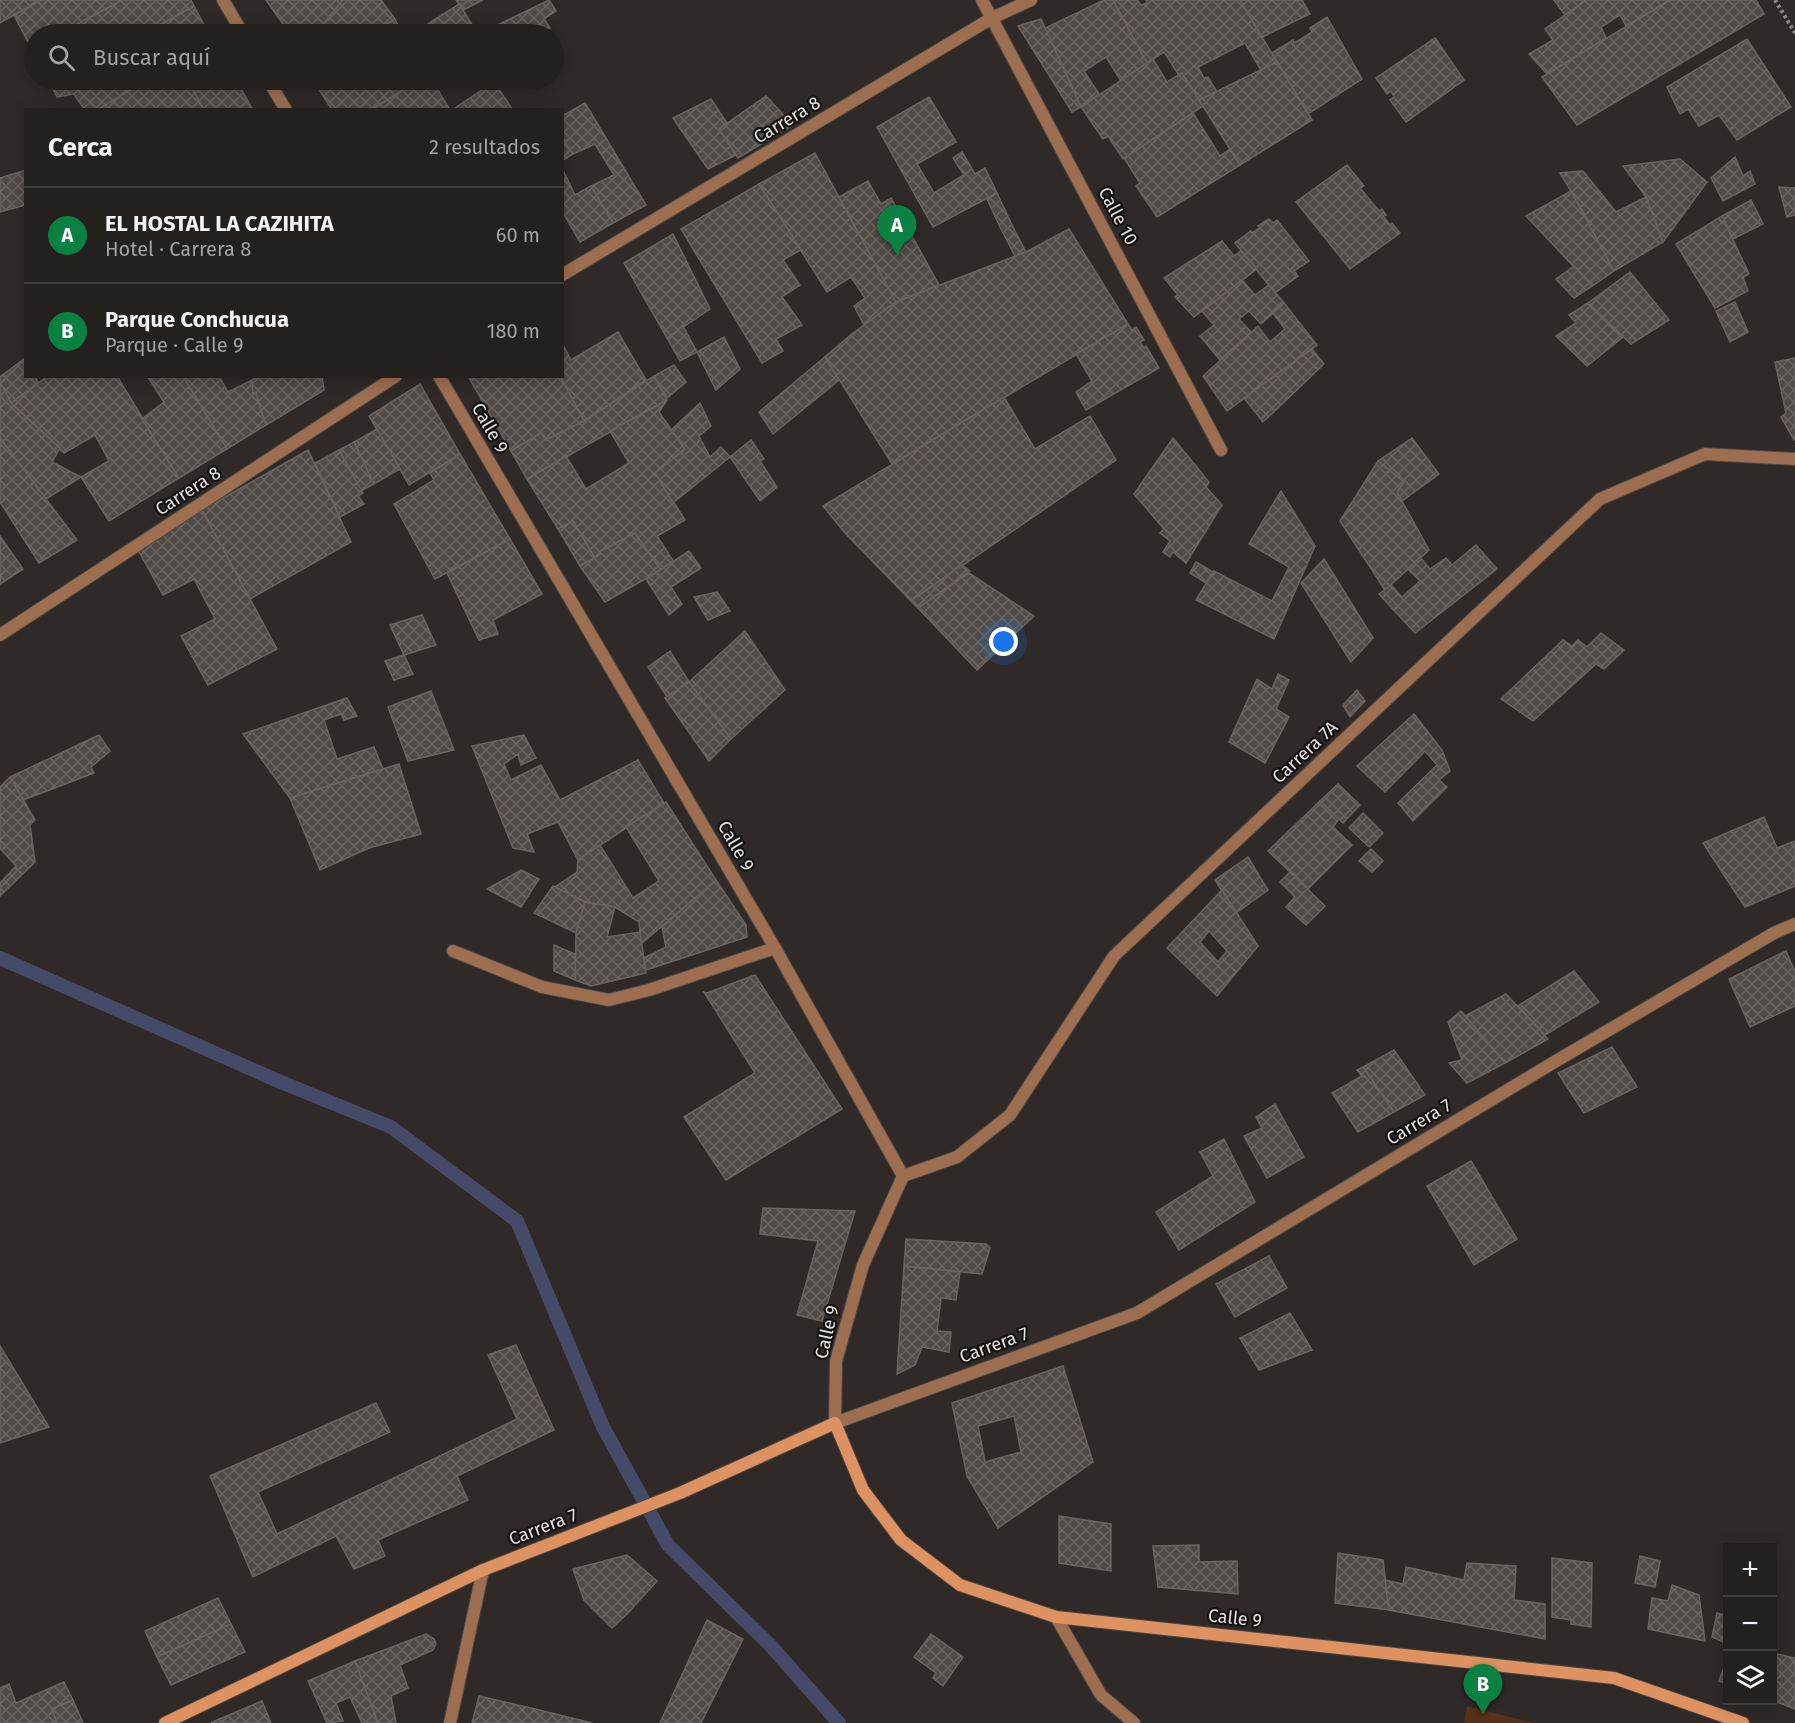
<!DOCTYPE html>
<html lang="es">
<head>
<meta charset="utf-8">
<style>
  :root { --surface:#23201d; --page:#2b2826; --text:#f1f3f6; --muted:#a3a3a4; --line:#403e3b; --accent:#0b8043 }
  body { margin:0; font-family:"Fira Sans",sans-serif; background:var(--page); color:var(--text) }
  .controls { position:absolute; right:18px; bottom:18px; display:grid; overflow:hidden; border-radius:0px; box-shadow:0 3px 15px #0003 }
  .controls button { width:54px; height:54px; display:grid; place-items:center; padding:0; border:0; border-bottom:2px solid var(--line); background:var(--surface); color:var(--text); font:30px sans-serif }
  .you { position:absolute; left:1004px; top:642px; width:21px; height:21px; margin:-15px; border:4px solid #fff; border-radius:50%; background:#1a73e8; box-shadow:0 0 0 9px #1a73e833 }
  .badge { display:grid; place-items:center; width:39px; height:39px; border-radius:50%; background:var(--accent); color:#fff; font-size:20px; font-weight:700 }
  .pin { position:absolute; translate:-50% -50px; filter:drop-shadow(0 2px 3px #0008) }
  .pin::after { content:''; position:absolute; top:32px; width:21px; height:18px; background:inherit; clip-path:polygon(0 0,100% 0,50% 100%) }
  .list { margin:0; padding:0; list-style:none }
  h2 { display:flex; justify-content:space-between; align-items:center; height:78px; margin:0; padding:0 24px; font-size:26px }
  h2 small { font-size:20px; font-weight:400; color:var(--muted) }
  .list li { display:grid; grid-template-columns:39px 1fr auto; gap:18px; align-items:center; box-sizing:border-box; height:96px; padding:0 24px; border-top:2px solid var(--line) }
  .list b { display:block; font-size:22px; white-space:nowrap }
  .list p { margin:0; font-size:20px; white-space:nowrap; color:var(--muted) }
  .list em { font-size:20px; font-style:normal; color:var(--muted) }
  .icon { flex:none; width:33px; height:33px; fill:none; stroke:currentColor; stroke-width:2; stroke-linecap:round; stroke-linejoin:round }
  .map { position:relative; flex:none; width:1795px; height:1723px; overflow:hidden }
  .search { position:absolute; background:var(--surface); box-shadow:0 3px 15px #0003; left:24px; top:24px; width:540px; height:66px; display:flex; align-items:center; gap:15px; box-sizing:border-box; padding:0 21px; border-radius:33px; color:var(--muted); font-size:22px }
  .panel { position:absolute; background:var(--surface); box-shadow:0 3px 15px #0003; left:24px; top:108px; width:540px; height:270px; border-radius:0px }
  .map>svg:first-child { display:block }
  .green { fill:#573118 }
  .lines { fill:none; stroke-linecap:round; stroke-linejoin:round }
  .stream { stroke:#444a67; stroke-width:14 }
  .building { fill:url(#building-cross-hatch); stroke:#6a6460; stroke-width:1.5; fill-rule:evenodd }
  .street-casing { stroke:#4c4744; stroke-width:14 }
  .secondary-casing { stroke:#4c4744; stroke-width:14 }
  .path { stroke:#8a8684; stroke-width:4; stroke-dasharray:3 3; stroke-linecap:butt }
  .street { stroke:#9d6e50; stroke-width:12 }
  .secondary { stroke:#de9261; stroke-width:12 }
  .labels { text-anchor:middle; dominant-baseline:central; stroke-width:4.5; stroke-linejoin:round; paint-order:stroke }
  .street-label { font-size:18px; fill:#e4e1df; stroke:#151312 }
</style>
</head>
<body>
<div class="map">
<svg width="1795" height="1723" viewBox="0 0 1795 1723">
  <defs>
    <pattern id="building-cross-hatch" width="8" height="8" patternUnits="userSpaceOnUse" patternTransform="scale(1.5)"><rect width="8" height="8" fill="#514b47"/><path d="M0 0l8 8M0 8l8-8" fill="none" stroke="#6a6561"/></pattern>
  </defs>
  <rect width="100%" height="100%" fill="#2f2a27"/>
  <!-- green -->
  <path class="green" d="M1467 1706 1534 1723H1464Z"/>
  <g class="lines">
    <!-- stream -->
    <path class="stream" d="M0 958 276 1080 391 1127 517 1221 603 1427 668 1545 770 1645 839 1723"/>
  </g>
  <!-- building -->
  <g class="building">
    <path d="M0 0H41L0 23Z"/>
    <path d="M41 0H122L59 34H34V48L32 50 14 15Z"/>
    <path d="M122 0H191L194 6 143 34H59Z"/>
    <path d="M266 0H343L321 27 323 29 314 34H290Z"/>
    <path d="M343 0H381L395 19 370 34H314L323 29 321 27Z"/>
    <path d="M456 0H483L463 10Z"/>
    <path d="M549 0 556 11 544 19 550 28 540 34H479Z"/>
    <path d="M1104 0H1113L1147 63 1121 81 1106 57 1084 71 1099 94 1081 107 1045 28Z"/>
    <path d="M1113 0H1137L1141 5 1147 3 1146 0H1240L1277 62 1261 70 1245 43 1198 67 1204 78 1208 77 1217 92 1199 100 1182 73 1178 74 1164 52 1147 63Z"/>
    <path d="M1240 0H1302L1310 14 1262 37Z"/>
    <path d="M1554 0H1587L1565 15Z"/>
    <path d="M1587 0H1670L1626 26 1620 15 1601 27 1606 38 1547 74 1529 54 1553 40 1545 29Z"/>
    <path d="M1670 0H1756L1764 14 1577 125 1542 77Z"/>
    <path d="M459 4 478 34H416L415 32Z"/>
    <path d="M194 6 209 34H143L155 28Z"/>
    <path d="M1327 17 1362 79 1308 114 1272 53 1293 40 1294 43 1301 39 1312 32 1310 28Z"/>
    <path d="M395 19 402 33 400 34H370Z"/>
    <path d="M1041 19 1081 107 1072 112 1018 26Z"/>
    <path d="M1435 38 1464 80 1406 122 1390 100 1394 97 1391 91 1387 94 1376 78Z"/>
    <path d="M1747 39 1791 107 1737 140 1719 115 1699 126 1688 109 1680 114 1667 87Z"/>
    <path d="M1153 59 1167 82 1182 73 1203 106 1123 159 1108 136 1103 139 1081 107Z"/>
    <path d="M1277 62 1312 120 1240 165 1199 100Z"/>
    <path d="M62 80H147L97 110H85L74 94 57 97 51 85Z"/>
    <path d="M147 80H212L193 90 204 110H97Z"/>
    <path d="M212 80H236L253 110H204L193 90Z"/>
    <path d="M313 80H419L371 110H332Z"/>
    <path d="M419 80H432L450 110H371Z"/>
    <path d="M494 82 513 110H452Z"/>
    <path d="M766 96 793 125 738 158 719 129Z"/>
    <path d="M929 97 956 142 917 164 934 193 964 175 953 158 962 152 975 174 985 168 997 193 933 227 877 127Z"/>
    <path d="M711 99 727 123 719 129 736 155 708 169 673 118Z"/>
    <path d="M585 103 646 205 613 223 591 186 614 175 595 144 573 154 562 137V116Z"/>
    <path d="M1193 113 1220 156 1230 149 1240 165 1157 217 1136 186 1140 183 1124 158Z"/>
    <path d="M562 137 573 154 562 161Z"/>
    <path d="M815 153 896 302 864 325 854 306 865 298 851 277 827 292 759 184Z"/>
    <path d="M1735 157 1743 176 1750 171 1755 184 1723 201 1711 178Z"/>
    <path d="M1680 159 1707 182 1663 242 1646 197 1623 166Z"/>
    <path d="M1347 165 1364 186 1360 188 1379 211 1382 209 1386 215 1383 216 1390 225 1392 223 1400 233 1350 269 1296 202Z"/>
    <path d="M562 168 575 195 591 186 613 223 580 242 562 211Z"/>
    <path d="M26 170V205L0 212V178Z"/>
    <path d="M1583 171 1616 212 1646 197 1663 242 1614 271 1588 226 1591 225 1560 173Z"/>
    <path d="M868 181 881 204 891 198 939 285 896 302 839 197Z"/>
    <path d="M759 184 801 250 783 260 800 285 782 297 802 325 776 339 783 351 762 363 681 229Z"/>
    <path d="M1779 187 1795 188V215L1787 217Z"/>
    <path d="M1571 191 1614 271 1592 286 1526 216Z"/>
    <path d="M997 193 1013 227 1026 252 1015 256 1000 227 987 199Z"/>
    <path d="M1751 200 1763 224 1733 239 1722 216Z"/>
    <path d="M1722 216 1749 274 1743 277 1748 291 1715 308 1676 244Z"/>
    <path d="M1269 219 1273 223 1277 220 1309 261 1294 271 1298 276 1275 293 1235 243 1251 231 1252 233 1260 228 1258 226Z"/>
    <path d="M1069 229 1128 324 892 464 825 357 853 333 896 302 1026 252Z"/>
    <path d="M673 234 710 309 667 338 624 263Z"/>
    <path d="M1222 241 1234 256 1241 251 1257 269 1194 317 1175 297 1178 295 1164 278Z"/>
    <path d="M1574 266 1592 286 1574 298 1556 279Z"/>
    <path d="M1630 272 1669 320 1631 344 1588 303Z"/>
    <path d="M1242 280 1255 295 1269 285 1284 303 1261 324 1249 311 1239 319 1251 332 1220 360 1200 336 1214 325 1202 311Z"/>
    <path d="M1735 302 1748 332 1730 342 1716 311Z"/>
    <path d="M1284 303 1317 345 1227 411 1203 376 1258 326 1270 342 1285 329 1273 313Z"/>
    <path d="M1588 303 1623 337 1587 366 1556 336 1576 323 1569 315Z"/>
    <path d="M1128 324 1132 330 1136 327 1144 340 1140 342 1144 348 1146 346 1159 368 1086 410 1076 392 1092 381 1076 354Z"/>
    <path d="M683 326 697 352 680 361 667 338Z"/>
    <path d="M618 332 646 380 584 421 560 376H562V343L571 360Z"/>
    <path d="M724 337 740 369 716 390 697 352Z"/>
    <path d="M1312 349 1324 364 1263 422 1244 398Z"/>
    <path d="M825 357 839 380 773 434 759 412Z"/>
    <path d="M1795 358V440H1794L1781 417 1786 413 1775 362Z"/>
    <path d="M24 359 26 376H35L38 383 11 403 0 382V377Z"/>
    <path d="M674 365 686 382 667 398 654 376Z"/>
    <path d="M48 376H117L179 478 109 521 81 477 109 461 95 435 64 453 11 403Z"/>
    <path d="M147 376H183L227 449 179 478 142 419 164 402Z"/>
    <path d="M183 376H219L228 392 252 380 253 394 256 393 266 425 227 449Z"/>
    <path d="M259 376H322L324 390 266 425 256 393 253 394 252 380Z"/>
    <path d="M468 376H560L584 421 546 440 541 433 511 451Z"/>
    <path d="M654 376 667 400 527 479 511 451 541 433 546 440 584 421Z"/>
    <path d="M0 382 11 403 60 448 52 462 81 477 46 499 0 438Z"/>
    <path d="M420 384 460 454 409 485 369 416Z"/>
    <path d="M1004 397 1035 449 1090 416 1116 460 911 601 845 533 823 506Z"/>
    <path d="M667 400 659 412 685 449 655 473 685 520 657 536 674 562 661 570 635 533 599 552 601 554 595 558 573 521 558 529 527 479 566 456 586 489 629 463 610 431Z"/>
    <path d="M700 403 711 426 699 436 710 457 721 447 730 457 673 503 655 473 685 449 671 430Z"/>
    <path d="M377 429 400 469 374 484 354 442Z"/>
    <path d="M0 438 77 540 39 563 0 502Z"/>
    <path d="M1173 438 1209 482 1206 487 1222 505 1186 563 1173 552 1170 557 1163 552 1170 541 1160 533 1164 529 1134 494Z"/>
    <path d="M1412 438 1439 474 1402 501 1397 492 1404 482 1378 461Z"/>
    <path d="M751 440 764 459 760 461 777 487 760 501 730 457Z"/>
    <path d="M354 442 374 484 361 491 339 450Z"/>
    <path d="M308 450 351 542 250 599 202 510Z"/>
    <path d="M339 450 363 493 358 496 364 504 340 517 315 463Z"/>
    <path d="M460 454 510 539 435 579 394 504 434 480 430 473Z"/>
    <path d="M1378 461 1404 482 1397 492 1429 550 1385 590 1340 521Z"/>
    <path d="M1281 491 1315 546 1274 639 1196 600 1214 571 1272 601 1289 567 1249 544Z"/>
    <path d="M202 510 277 649 208 685 181 636 215 619 194 579 163 595 137 548Z"/>
    <path d="M573 521 595 558 580 566 558 529Z"/>
    <path d="M635 533 661 570 605 602 580 566 601 554 599 552Z"/>
    <path d="M0 536 23 569 0 584Z"/>
    <path d="M510 539 542 594 493 620 498 634 479 640 447 573Z"/>
    <path d="M1476 545 1497 569 1415 633 1379 594 1391 585 1402 597 1420 581 1408 569 1420 557 1430 569 1446 558 1452 565Z"/>
    <path d="M689 551 701 568 671 587 682 604 669 615 646 579Z"/>
    <path d="M1324 559 1373 638 1351 662 1301 583Z"/>
    <path d="M1196 562 1213 572 1206 583 1190 573Z"/>
    <path d="M962 565 970 571 918 608 911 601Z"/>
    <path d="M969 573 1034 616 977 670 918 608Z"/>
    <path d="M717 592 730 611 708 620 694 597Z"/>
    <path d="M422 615 436 645 404 655 390 625Z"/>
    <path d="M745 631 785 690 731 739 689 682Z"/>
    <path d="M1601 633 1624 650 1604 669 1596 664 1533 721 1501 699 1563 640 1572 646 1578 640 1587 647Z"/>
    <path d="M670 651 689 682 667 697 648 667Z"/>
    <path d="M404 655 413 674 394 680 385 661Z"/>
    <path d="M1278 674 1289 680 1276 709 1289 717 1265 763 1229 742 1257 679 1272 689Z"/>
    <path d="M689 682 731 739 709 761 665 698Z"/>
    <path d="M1357 690 1365 701 1350 717 1343 705Z"/>
    <path d="M431 691 454 750 408 761 388 707Z"/>
    <path d="M347 698 357 716 344 720 341 714 324 720 337 759 374 747 383 769 290 798 243 734Z"/>
    <path d="M1414 714 1442 750 1450 771 1439 780 1447 787 1413 821 1398 803 1437 765 1425 751 1385 792 1357 766Z"/>
    <path d="M99 735 110 751 91 767 94 773 23 800 10 777Z"/>
    <path d="M524 735 536 758 521 765 518 754 504 764 511 780 541 765 560 800 638 760 664 803 578 860 558 822 527 834 534 852 513 848 472 746Z"/>
    <path d="M399 764 421 834 369 848 320 870 290 798Z"/>
    <path d="M10 777 35 820 30 825 35 862 0 896V883L16 866 0 848V787Z"/>
    <path d="M1338 784 1360 805 1343 823 1320 801Z"/>
    <path d="M1320 801 1339 819 1333 827 1352 845 1308 889 1268 851Z"/>
    <path d="M666 802 716 880 641 944 639 922 615 907 585 902 555 887 577 872 578 860 600 845 633 898 659 881 626 827Z"/>
    <path d="M1363 813 1383 833 1369 847 1349 828Z"/>
    <path d="M1764 817 1777 848 1795 841V886L1745 907 1703 843Z"/>
    <path d="M1371 849 1383 861 1372 872 1359 861Z"/>
    <path d="M1248 857 1268 890 1236 913 1215 880Z"/>
    <path d="M521 870 539 879 521 907 487 889Z"/>
    <path d="M1290 872 1325 906 1306 925 1286 907 1295 897 1280 882Z"/>
    <path d="M716 880 746 925 747 937 646 970 644 958 666 947 662 927Z"/>
    <path d="M553 886 585 902 576 933 534 913Z"/>
    <path d="M1222 890 1258 946 1217 996 1167 948ZM1209 931 1227 951 1218 962 1200 942Z"/>
    <path d="M585 902 615 907 607 937 640 932 646 973 591 986 575 980 576 933Z"/>
    <path d="M554 945 575 954V980L554 971Z"/>
    <path d="M1786 951 1795 972V1006L1750 1027 1729 979Z"/>
    <path d="M1574 971 1599 1002 1545 1035 1518 1006Z"/>
    <path d="M755 975 842 1109 726 1180 684 1117 755 1073 704 992 707 993Z"/>
    <path d="M1506 994 1548 1039 1505 1063 1465 1016Z"/>
    <path d="M1461 1011 1505 1063 1467 1083 1449 1063 1462 1060 1448 1022Z"/>
    <path d="M1612 1047 1637 1087 1584 1113 1558 1073Z"/>
    <path d="M1394 1050 1425 1095 1394 1112 1363 1067Z"/>
    <path d="M1363 1067 1394 1112 1358 1132 1332 1093 1362 1076 1357 1070Z"/>
    <path d="M1275 1104 1304 1157 1267 1178 1244 1136 1262 1128 1256 1117Z"/>
    <path d="M1224 1139 1255 1202 1179 1250 1156 1212 1213 1176 1200 1152Z"/>
    <path d="M1471 1161 1517 1239 1474 1265 1427 1186Z"/>
    <path d="M763 1208 855 1211 822 1321 797 1315 818 1241 760 1234Z"/>
    <path d="M906 1239 986 1244 990 1248 982 1274 904 1266Z"/>
    <path d="M1269 1256 1287 1288 1235 1317 1216 1284Z"/>
    <path d="M904 1266 960 1272 956 1300 941 1298 937 1331 951 1332 949 1352 922 1347 915 1365 897 1374Z"/>
    <path d="M1290 1313 1312 1350 1259 1370 1240 1338Z"/>
    <path d="M516 1345 554 1430 457 1476 468 1500 378 1540 385 1556 354 1569 336 1536 253 1577 210 1476 376 1403 390 1432 258 1492 277 1534 517 1419 488 1355Z"/>
    <path d="M0 1346 49 1427 0 1443Z"/>
    <path d="M1063 1366 1093 1462 998 1528 967 1476 952 1403ZM1014 1416 1021 1452 985 1462 978 1426Z"/>
    <path d="M1059 1516 1111 1524V1571L1059 1563Z"/>
    <path d="M1199 1545V1562L1237 1561 1238 1594 1158 1587 1153 1546Z"/>
    <path d="M1338 1553 1383 1560 1389 1610 1335 1603Z"/>
    <path d="M627 1555 657 1581 628 1613 612 1628 584 1600 573 1569Z"/>
    <path d="M1640 1556 1660 1561 1655 1587 1635 1583Z"/>
    <path d="M1552 1558 1592 1563 1591 1627 1571 1624V1620L1552 1617Z"/>
    <path d="M1467 1563 1516 1566 1514 1600 1545 1604V1639L1389 1610 1385 1580 1403 1584 1406 1567 1464 1580Z"/>
    <path d="M1672 1585 1699 1595 1705 1641 1648 1629 1652 1598 1668 1601Z"/>
    <path d="M218 1598 231 1624 157 1657 145 1631Z"/>
    <path d="M1717 1613 1728 1616V1644L1712 1637Z"/>
    <path d="M707 1620 743 1639 701 1723H660Z"/>
    <path d="M231 1624 245 1652 171 1685 157 1657Z"/>
    <path d="M426 1634 434 1639 436 1644 433 1650 400 1665 408 1688 391 1696 396 1723H378L355 1661Z"/>
    <path d="M931 1634 963 1657 943 1686 933 1678 936 1673 914 1657Z"/>
    <path d="M1772 1653 1795 1658V1709L1772 1700Z"/>
    <path d="M1728 1656V1684L1719 1681Z"/>
    <path d="M355 1661 378 1723H362L350 1697 336 1703 343 1721 327 1723 308 1681Z"/>
    <path d="M64 1682 73 1700 52 1709 57 1723H0V1688L9 1684 16 1703Z"/>
    <path d="M479 1696 535 1709 592 1723H472Z"/>
    <path d="M73 1700 83 1723H57L52 1709Z"/>
    <path d="M262 1701 271 1723H211L217 1720Z"/>
  </g>
  <g class="lines">
    <defs>
      <g id="street">
        <path d="M223 0 243 34"/>
        <path d="M982 0 1221 450"/>
        <path d="M268 80 286 110"/>
        <path d="M562 275 992 18 1031 0"/>
        <path d="M439 376 775 948 903 1176 863 1265 836 1361 835 1423 1137 1313 1556 1061 1774 933 1795 924"/>
        <path d="M0 635 396 376"/>
        <path d="M453 951 542 987 609 1000 649 990 775 948"/>
        <path d="M903 1176 957 1157 1010 1115 1114 956 1600 499 1705 454 1795 459"/>
        <path d="M1056 1617 1101 1695 1134 1723"/>
        <path d="M450 1723 483 1570"/>
      </g>
      <path id="secondary" d="M165 1723 483 1570 680 1493 835 1423 863 1490 901 1540 960 1585 1056 1617 1614 1678 1743 1723"/>
    </defs>
    <!-- street casing -->
    <use href="#street" class="street-casing"/>
    <!-- secondary casing -->
    <use href="#secondary" class="secondary-casing"/>
    <!-- path -->
    <path class="path" d="M1775 0 1795 33"/>
    <!-- street -->
    <use href="#street" class="street"/>
    <!-- secondary -->
    <use href="#secondary" class="secondary"/>
  </g>
  <g class="labels">
    <!-- street labels -->
    <g class="street-label">
      <text transform="translate(787 120) rotate(-31)">Carrera 8</text>
      <text transform="translate(1118 216) rotate(62)">Calle 10</text>
      <text transform="translate(490 428) rotate(60)">Calle 9</text>
      <text transform="translate(188 491) rotate(-33)">Carrera 8</text>
      <text transform="translate(1305 752) rotate(-43)">Carrera 7A</text>
      <text transform="translate(736 846) rotate(60)">Calle 9</text>
      <text transform="translate(1419 1122) rotate(-31)">Carrera 7</text>
      <text transform="translate(827 1332) rotate(-77)">Calle 9</text>
      <text transform="translate(994 1345) rotate(-20)">Carrera 7</text>
      <text transform="translate(543 1527) rotate(-21)">Carrera 7</text>
      <text transform="translate(1235 1618) rotate(6)">Calle 9</text>
    </g>
  </g>
</svg>
<div class="controls">
<button>+</button>
<button>−</button>
<button><svg class="icon" aria-label="layers" viewBox="0 0 24 24"><path d="M12 4l9 5-9 5-9-5zM3 14l9 5 9-5"/></svg></button>
</div>
<div class="you"></div>
<div class="pin badge" style="left:897px;top:255px">A</div>
<div class="pin badge" style="left:1483px;top:1714px">B</div>
<div class="search"><svg class="icon" aria-label="search" viewBox="0 0 24 24"><circle cx="10" cy="10" r="6"/><path d="M15 15l6 6"/></svg>Buscar aquí</div>
<section class="panel">
<h2>Cerca<small>2 resultados</small></h2>
<ul class="list">
<li><span class="badge">A</span><div><b>EL HOSTAL LA CAZIHITA</b><p>Hotel · Carrera 8</p></div><em>60 m</em></li>
<li><span class="badge">B</span><div><b>Parque Conchucua</b><p>Parque · Calle 9</p></div><em>180 m</em></li>
</ul>
</section>
</div>
</body>
</html>
